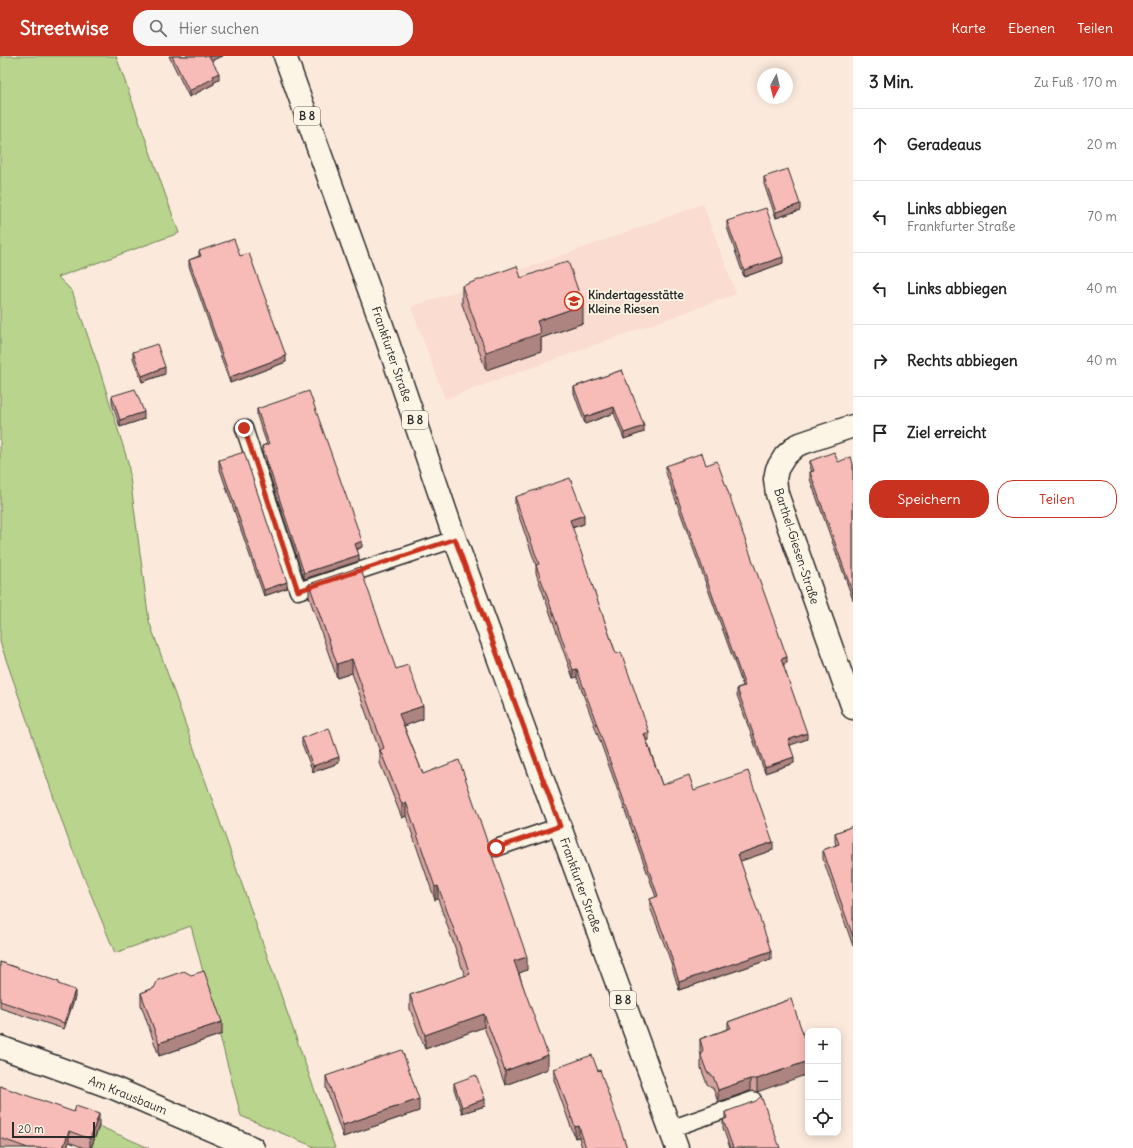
<!DOCTYPE html>
<html lang="de">
<head>
<meta charset="utf-8">
<style>
  :root { --surface:#fff; --page:#f6f6f6; --text:#222; --muted:#767676; --line:#e0e0e0; --accent:#c8321e }
  body { margin:0; font-family:Delius,sans-serif; background:var(--page); color:var(--text) }
  .controls { position:absolute; right:12px; bottom:12px; display:grid; overflow:hidden; border-radius:8px; box-shadow:0 2px 10px #0003 }
  .controls button { width:36px; height:36px; display:grid; place-items:center; padding:0; border:0; border-bottom:1px solid var(--line); background:var(--surface); color:var(--text); font:20px sans-serif }
  .compass { position:absolute; left:757px; top:12px; width:36px; height:36px; border-radius:50%; background:var(--surface); box-shadow:0 2px 10px #0003; rotate:187deg }
  .scale { position:absolute; left:12px; bottom:10px; width:83px; box-sizing:border-box; padding-left:4px; border:2px solid #2b2b2b; border-top:0; font-size:11px; line-height:14px; white-space:nowrap; color:#2b2b2b; -webkit-text-stroke:3px #fcf5e5; paint-order:stroke }
  .stop { position:absolute; width:12px; height:12px; margin:-9px; border:3px solid #c8321e; border-radius:50%; background:#fff }
  .stop.end { background:#c8321e; border-color:#fff; box-shadow:0 1px 4px #0008 }
  .list { margin:0; padding:0; list-style:none }
  h2 { display:flex; justify-content:space-between; align-items:center; height:52px; margin:0; padding:0 16px; font-size:17px }
  h2 small { font-size:13px; font-weight:400; color:var(--muted) }
  .list li { display:grid; grid-template-columns:26px 1fr auto; gap:12px; align-items:center; box-sizing:border-box; height:72px; padding:0 16px; border-top:1px solid var(--line) }
  .list b { display:block; font-size:15px; white-space:nowrap }
  .list p { margin:0; font-size:13px; white-space:nowrap; color:var(--muted) }
  .list em { font-size:13px; font-style:normal; color:var(--muted) }
  .actions { display:flex; gap:8px; padding:12px 16px }
  .actions a { flex:1; padding:9px 0; border:1px solid var(--accent); border-radius:16px; text-align:center; font-size:14px; color:var(--accent) }
  .actions .main { background:var(--accent); color:#fff }
  .icon { flex:none; width:22px; height:22px; fill:none; stroke:currentColor; stroke-width:2; stroke-linecap:round; stroke-linejoin:round }
  .map { position:relative; flex:none; width:853px; height:1092px; overflow:hidden }
  header { display:flex; align-items:center; gap:24px; box-sizing:border-box; height:56px; padding:0 20px; background:var(--accent); color:#fff }
  header strong { font-size:19px }
  nav { display:flex; gap:22px; margin-inline-start:auto; font-size:14px }
  .search { width:280px; height:36px; background:var(--page); display:flex; align-items:center; gap:10px; box-sizing:border-box; padding:0 14px; border-radius:16px; color:var(--muted); font-size:15px }
  main { display:flex }
  aside { flex:1; background:var(--surface) }
  .map>svg:first-child { display:block }
  .built { fill:#fadcd1 }
  .green { fill:#b9d48c; stroke:#72805c }
  .lines { fill:none; stroke-linecap:round; stroke-linejoin:round }
  .lane-casing { stroke:#2b2b2b; stroke-width:19 }
  .street-casing { stroke:#2b2b2b; stroke-width:25 }
  .primary-casing { stroke:#2b2b2b; stroke-width:25 }
  .lane { stroke:#fcf5e5; stroke-width:16 }
  .street { stroke:#fcf5e5; stroke-width:22 }
  .primary { stroke:#fcf5e5; stroke-width:22 }
  .wall { fill:#d5a29e; stroke:#2b2b2b }
  .shaded-wall { fill:#ae8481; stroke:#2b2b2b }
  .building { fill:#f8bcb8; stroke:#2b2b2b }
  .route { stroke:#c8321e; stroke-width:5 }
  .labels { text-anchor:middle; dominant-baseline:central; stroke-width:3.5; stroke-linejoin:round; paint-order:stroke }
  .shield { fill:#fcf5e5; stroke:#6a6863; stroke-width:1 }
  .shield-label { font-size:11px; font-weight:bold; fill:#2b2b2b }
  .poi-label { font-size:12px; font-weight:bold; fill:#2b2b2b; stroke:#fcf5e5; text-anchor:start }
  .street-label { font-size:12px; fill:#2b2b2b; stroke:#fcf5e5 }
</style>
</head>
<body>
<header>
<strong>Streetwise</strong>
<div class="search"><svg class="icon" aria-label="search" viewBox="0 0 24 24"><circle cx="10" cy="10" r="6"/><path d="M15 15l6 6"/></svg>Hier suchen</div>
<nav><a>Karte</a><a>Ebenen</a><a>Teilen</a></nav>
</header>
<main>
<div class="map">
<svg width="853" height="1092" viewBox="0 0 853 1092">
  <rect width="100%" height="100%" fill="#fbeadc"/>
  <filter id="ink" filterUnits="userSpaceOnUse"><feTurbulence type="fractalNoise" baseFrequency=".025" numOctaves="2"/><feDisplacementMap in="SourceGraphic" scale="8" xChannelSelector="R" yChannelSelector="G"/><feConvolveMatrix kernelMatrix="1 2 1 2 8 2 1 2 1" color-interpolation-filters="sRGB"/></filter>
  <g filter="url(#ink)">
    <!-- built -->
    <path class="built" d="M703 148 736 238 445 343 411 251 569 197Z"/>
    <!-- green -->
    <g class="green">
      <path d="M0 0H116L179 177 58 221 72 235 99 312 128 406 149 565 335 1092H317L241 1060 191 870 115 897 67 780 0 586Z"/>
      <path d="M99 1070 149 1092H91Z"/>
    </g>
    <g class="lines">
      <defs>
        <g id="lane">
          <path d="M244 372 298 535 455 483"/>
          <path d="M496 792 560 770"/>
          <path d="M670 1073 753 1044"/>
        </g>
        <g id="street">
          <path d="M853 370 797 389 785 400 777 413 775 423 777 438 853 652"/>
          <path d="M0 991 116 1033 253 1092"/>
        </g>
        <path id="primary" d="M285 0 384 275 455 483 677 1092"/>
      </defs>
      <!-- lane casing -->
      <use href="#lane" class="lane-casing"/>
      <!-- street casing -->
      <use href="#street" class="street-casing"/>
      <!-- primary casing -->
      <use href="#primary" class="primary-casing"/>
      <!-- lane -->
      <use href="#lane" class="lane"/>
      <!-- street -->
      <use href="#street" class="street"/>
      <!-- primary -->
      <use href="#primary" class="primary"/>
    </g>
    <!-- wall -->
    <g class="wall">
      <path d="M169 0H223L211 4 219 24 214 26V28L189 41Z"/>
      <path d="M764 121 800 154 776 162 764 128Z"/>
      <path d="M727 165 783 207 744 221 727 171Z"/>
      <path d="M199 195 240 200 286 306 230 327 189 210V204L199 200Z"/>
      <path d="M521 222 583 267 541 282V295L486 314 462 248V230Z"/>
      <path d="M133 296 165 318 142 326 133 302Z"/>
      <path d="M622 314 644 376 624 383 614 357 585 368 574 337V331Z"/>
      <path d="M112 340 144 363 120 371 112 347Z"/>
      <path d="M257 353 362 491 357 494 359 505 304 523 262 396V390L267 388 257 360Z"/>
      <path d="M219 404 287 532 264 540 219 411Z"/>
      <path d="M810 405 853 408V544L810 423V416H812L810 411Z"/>
      <path d="M706 409 787 607 783 609 807 683 790 689 794 707 765 717 737 639V632L743 630 666 417V410Z"/>
      <path d="M515 441 584 468 572 472 616 598 649 684 647 685 662 729 694 734 773 794 740 805 771 903 679 934 668 898 650 851V843L656 841 577 621 573 622 536 517V509L515 449Z"/>
      <path d="M309 528 396 613 423 663 404 670 423 718 527 914 519 917 548 1013 505 1029 484 971 425 993 410 953V939L465 920 438 843 435 844 406 760 402 762 380 707V696L352 617 337 622 309 541Z"/>
      <path d="M302 682 339 707 313 716 302 688Z"/>
      <path d="M853 770V890L823 803V794L836 789 835 785V777Z"/>
      <path d="M0 906 59 929 75 941 64 973 0 952Z"/>
      <path d="M154 932 222 978 159 1000 141 949V937Z"/>
      <path d="M791 943 757 1036 750 1035 718 1046 713 1032 707 1028 701 1012V999L700 996V983L728 973V966Z"/>
      <path d="M554 1013 598 1015 627 1092H582L579 1081 575 1082 554 1024Z"/>
      <path d="M326 1020 419 1055 343 1081 326 1032Z"/>
      <path d="M454 1027 485 1050 462 1057 454 1033Z"/>
      <path d="M0 1030 99 1070 91 1092H84L69 1086 67 1092H0Z"/>
      <path d="M725 1056 780 1092H730L723 1072V1064L725 1063Z"/>
    </g>
    <!-- shaded-wall -->
    <g class="shaded-wall">
      <path d="M208 0H223L208 6Z"/>
      <path d="M219 17V24L214 26V28L189 41V35L213 20Z"/>
      <path d="M800 148V154L776 162V156Z"/>
      <path d="M783 201V207L744 221V214Z"/>
      <path d="M583 249V267L541 282V295L486 314V296L537 265Z"/>
      <path d="M286 300V306L230 327V321Z"/>
      <path d="M165 311V318L142 326V320Z"/>
      <path d="M614 351V357L585 368V361Z"/>
      <path d="M144 356V363L120 371V364Z"/>
      <path d="M644 370V376L624 383V377Z"/>
      <path d="M584 459V468L570 472V464Z"/>
      <path d="M362 485V491L355 494V488Z"/>
      <path d="M359 499V505L304 523V517Z"/>
      <path d="M287 526V532L264 540V534Z"/>
      <path d="M787 601V607L781 609V603Z"/>
      <path d="M352 603V617L337 622V608Z"/>
      <path d="M577 613V621L573 622V614Z"/>
      <path d="M423 650V663L399 672V658Z"/>
      <path d="M649 676V684L644 686V678Z"/>
      <path d="M807 677V683L788 690V684Z"/>
      <path d="M339 701V707L313 716V710Z"/>
      <path d="M794 701V707L765 717V711Z"/>
      <path d="M406 746V760L402 762V748Z"/>
      <path d="M773 786V794L738 806V798Z"/>
      <path d="M438 830V843L435 844V831Z"/>
      <path d="M771 895V903L679 934V926Z"/>
      <path d="M527 901V914L514 919V905Z"/>
      <path d="M75 934V941L64 973V967Z"/>
      <path d="M484 958V971L425 993V979Z"/>
      <path d="M222 966V978L159 1000V987Z"/>
      <path d="M548 999V1013L505 1029V1015Z"/>
      <path d="M808 1005V1018L757 1036V1023Z"/>
      <path d="M750 1023V1035L718 1046V1034Z"/>
      <path d="M419 1043V1055L343 1081V1069Z"/>
      <path d="M485 1043V1050L462 1057V1051Z"/>
      <path d="M99 1058V1070L91 1092H90V1083Z"/>
      <path d="M579 1070V1081L575 1082V1071Z"/>
      <path d="M69 1075V1086L67 1092H63Z"/>
    </g>
    <!-- building -->
    <g class="building">
      <path d="M172 0H209L219 17 213 20 214 22 189 35Z"/>
      <path d="M788 113 800 148 776 156 764 121Z"/>
      <path d="M766 152 783 201 744 214 727 165Z"/>
      <path d="M234 183 240 200 249 197 286 300 230 321 189 204 201 200 199 195Z"/>
      <path d="M568 205 583 249 537 265 541 277 486 296 462 230 517 210 521 222Z"/>
      <path d="M157 288 165 311 142 320 133 296Z"/>
      <path d="M622 314 628 329H629L644 370 624 377 614 351 585 361 574 331Z"/>
      <path d="M135 333 144 356 120 364 112 340Z"/>
      <path d="M309 335 362 485 355 488 359 499 304 517 262 390 269 388 257 353Z"/>
      <path d="M244 396 287 526 264 534 219 404Z"/>
      <path d="M834 396 838 406 851 401 853 408V538L810 416 814 415 810 405Z"/>
      <path d="M702 397 706 409 717 405 787 601 781 603 807 677 788 684 794 701 765 711 737 632 745 630 666 410Z"/>
      <path d="M570 422 584 459 570 464 616 598 621 596 649 676 644 678 662 729 689 719 694 734 748 715 773 786 738 798 771 895 679 926 668 890 650 843 658 840 577 613 573 614 536 509 539 508 515 441Z"/>
      <path d="M360 511 396 613 408 609 423 650 399 658 423 718 459 704 527 901 514 905 548 999 505 1015 484 958 425 979 410 939 470 918 438 830 435 831 406 746 402 748 380 694 384 692 352 603 337 608 309 528Z"/>
      <path d="M329 672 339 701 313 710 302 682Z"/>
      <path d="M853 770V881L823 794 839 788 835 777Z"/>
      <path d="M0 906 59 926 58 928 75 934 64 967 0 945Z"/>
      <path d="M184 915 191 919 204 915 222 966 159 987 141 937 154 932 158 924Z"/>
      <path d="M791 943 808 992V1005L757 1023H750L718 1034 713 1020 707 1016 701 1000 703 994 700 983 731 972 728 966Z"/>
      <path d="M402 994 419 1043 343 1069 326 1020Z"/>
      <path d="M592 999 598 1015 600 1014 627 1092H586L579 1070 575 1071 554 1013Z"/>
      <path d="M476 1019 485 1043 462 1051 454 1027Z"/>
      <path d="M0 1030 74 1056 76 1050 99 1058 90 1083 69 1075 63 1092H28L0 1082Z"/>
      <path d="M761 1040 780 1092H733L723 1064 727 1062 725 1056 756 1045Z"/>
    </g>
  </g>
  <g class="lines" filter="url(#ink)">
    <!-- route -->
    <path class="route" d="M244 372 298 535 455 483 560 770 496 792"/>
  </g>
  <!-- icons -->
  <defs>
    <symbol id="school-ring" viewBox="-11 -11 22 22"><circle r="9.5" fill="#fcf5e5" stroke="#c8321e" stroke-width="1.5"/><path d="M0-5L7-2L0 1L-7-2ZM-4 1L0 2.5L4 1V4Q0 6-4 4Z" fill="#c8321e"/></symbol>
  </defs>
  <g fill-rule="evenodd">
    <use href="#school-ring" x="563" y="234" width="22" height="22"/>
  </g>
  <g class="labels">
    <!-- shield labels -->
    <g class="shield">
      <rect x="294" y="51" width="26" height="18" rx="3"/>
      <rect x="402" y="355" width="26" height="18" rx="3"/>
      <rect x="610" y="935" width="26" height="18" rx="3"/>
    </g>
    <g class="shield-label">
      <text x="307" y="60">B 8</text>
      <text x="415" y="364">B 8</text>
      <text x="623" y="944">B 8</text>
    </g>
    <!-- poi labels -->
    <g class="poi-label">
      <text x="588" y="238">Kindertagesstätte<tspan x="588" dy="14">Kleine Riesen</tspan></text>
    </g>
    <!-- street labels -->
    <g class="street-label">
      <text transform="translate(392 298) rotate(71)">Frankfurter Straße</text>
      <text transform="translate(797 490) rotate(72)">Barthel-Giesen-Straße</text>
      <text transform="translate(581 829) rotate(70)">Frankfurter Straße</text>
      <text transform="translate(128 1039) rotate(22)">Am Krausbaum</text>
    </g>
  </g>
</svg>
<div class="controls">
<button>+</button>
<button>−</button>
<button><svg class="icon" aria-label="locate" viewBox="0 0 24 24"><circle cx="12" cy="12" r="6"/><path d="M12 2v4M12 18v4M2 12h4M18 12h4"/></svg></button>
</div>
<svg class="compass" viewBox="-18 -18 36 36"><path d="M0-13l5 13h-10z" fill="#e53935"/><path d="M0 13l5-13h-10z" fill="#767676"/></svg>
<div class="scale">20 m</div>
<div class="stop" style="left:496px;top:792px"></div>
<div class="stop end" style="left:244px;top:372px"></div>
</div>
<aside>
<h2>3 Min.<small>Zu Fuß · 170 m</small></h2>
<ul class="list">
<li><svg class="icon" aria-label="ahead" viewBox="0 0 24 24"><path d="M12 20V5M6 11l6-6 6 6"/></svg><div><b>Geradeaus</b></div><em>20 m</em></li>
<li><svg class="icon" aria-label="left" viewBox="0 0 24 24"><path d="M17 20v-9H6M10 6l-5 5 5 5"/></svg><div><b>Links abbiegen</b><p>Frankfurter Straße</p></div><em>70 m</em></li>
<li><svg class="icon" aria-label="left" viewBox="0 0 24 24"><path d="M17 20v-9H6M10 6l-5 5 5 5"/></svg><div><b>Links abbiegen</b></div><em>40 m</em></li>
<li><svg class="icon" aria-label="right" viewBox="0 0 24 24"><path d="M7 20v-9h11M14 6l5 5-5 5"/></svg><div><b>Rechts abbiegen</b></div><em>40 m</em></li>
<li><svg class="icon" aria-label="arrive" viewBox="0 0 24 24"><path d="M6 21V4h12l-3 4 3 4H6"/></svg><div><b>Ziel erreicht</b></div></li>
</ul>
<div class="actions"><a class="main">Speichern</a><a>Teilen</a></div>
</aside>
</main>
</body>
</html>
